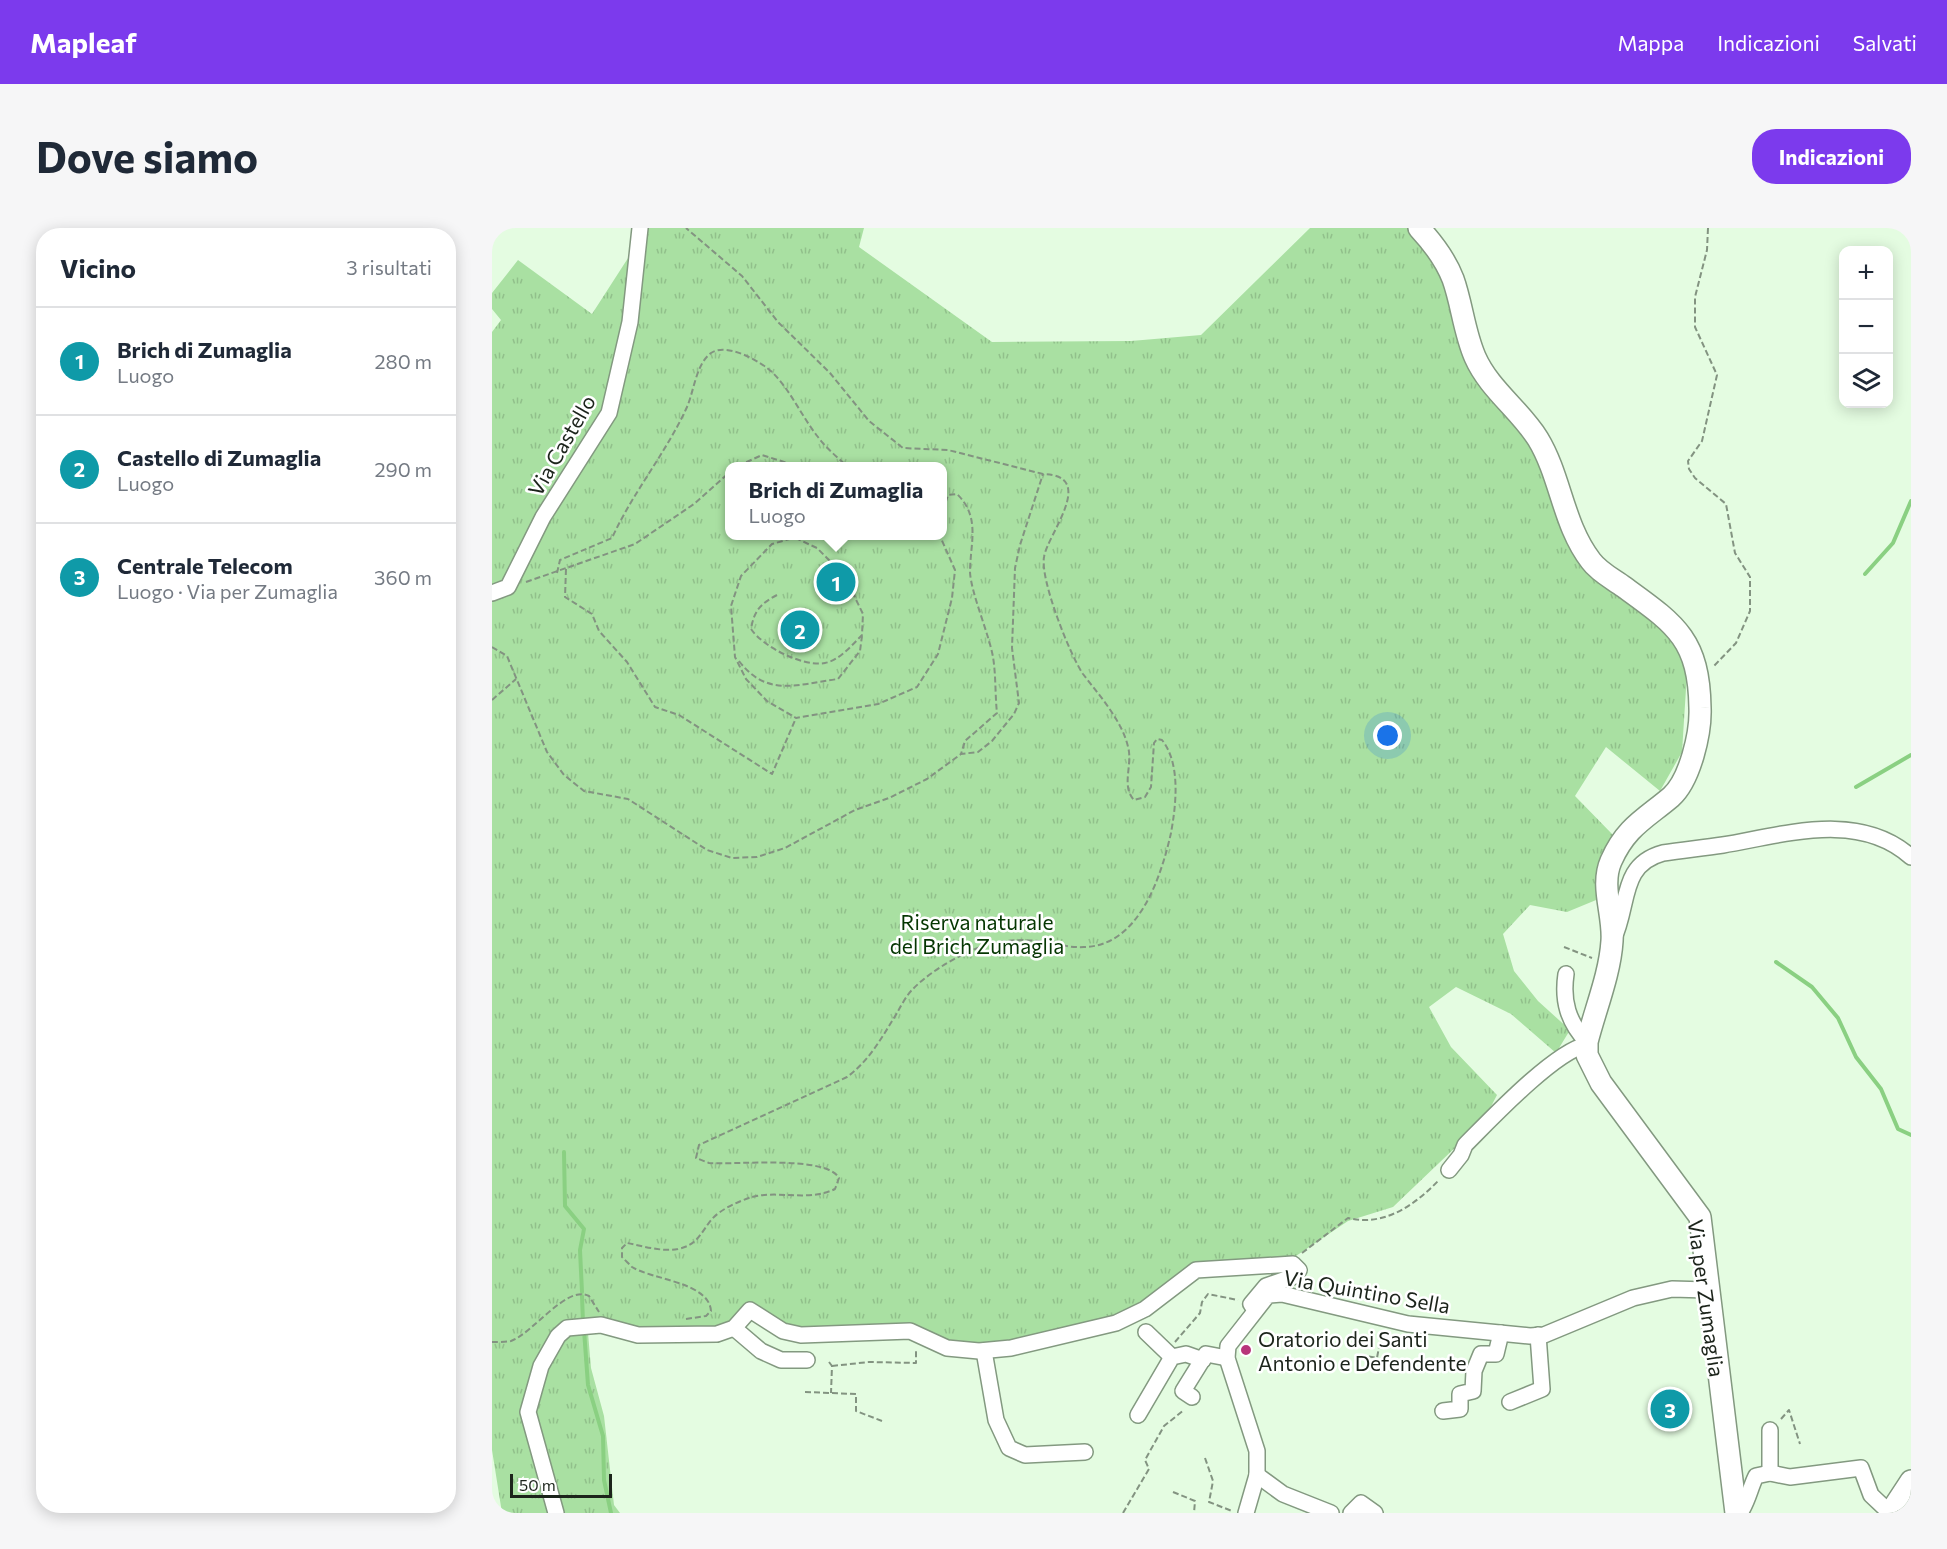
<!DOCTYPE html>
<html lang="it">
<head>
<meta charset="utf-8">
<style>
  :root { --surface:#fff; --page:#f6f6f7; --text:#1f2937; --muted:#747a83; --line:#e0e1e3; --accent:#7c3aed }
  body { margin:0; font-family:Commissioner,sans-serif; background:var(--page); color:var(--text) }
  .controls { position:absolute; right:18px; top:18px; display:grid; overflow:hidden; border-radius:12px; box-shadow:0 3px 15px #0003 }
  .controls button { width:54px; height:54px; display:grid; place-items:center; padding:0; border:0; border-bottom:2px solid var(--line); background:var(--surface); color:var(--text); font:30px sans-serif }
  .scale { position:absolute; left:18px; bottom:15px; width:102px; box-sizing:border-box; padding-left:6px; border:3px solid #1c241b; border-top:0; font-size:16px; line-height:21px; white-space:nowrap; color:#1c241b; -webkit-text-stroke:4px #fff; paint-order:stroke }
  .you { position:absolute; left:896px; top:508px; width:21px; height:21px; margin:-15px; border:4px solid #fff; border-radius:50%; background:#1a73e8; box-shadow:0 0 0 9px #1a73e833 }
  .badge { display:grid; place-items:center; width:39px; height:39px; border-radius:50%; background:var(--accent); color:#fff; font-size:20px; font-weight:700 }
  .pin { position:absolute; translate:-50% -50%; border:3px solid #fff; box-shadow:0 2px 6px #0006 }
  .popup { position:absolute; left:233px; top:234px; width:222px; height:78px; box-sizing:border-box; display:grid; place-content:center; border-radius:12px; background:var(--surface); filter:drop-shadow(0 2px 4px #0005); font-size:20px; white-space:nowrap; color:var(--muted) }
  .popup b { font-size:22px; color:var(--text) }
  .popup::after { content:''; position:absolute; left:50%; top:100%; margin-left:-12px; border:12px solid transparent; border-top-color:var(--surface) }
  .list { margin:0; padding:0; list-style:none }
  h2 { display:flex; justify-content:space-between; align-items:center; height:78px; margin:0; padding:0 24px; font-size:26px }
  h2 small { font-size:20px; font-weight:400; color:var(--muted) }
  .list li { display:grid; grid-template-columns:39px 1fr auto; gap:18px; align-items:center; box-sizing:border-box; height:108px; padding:0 24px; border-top:2px solid var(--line) }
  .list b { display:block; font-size:22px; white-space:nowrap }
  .list p { margin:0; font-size:20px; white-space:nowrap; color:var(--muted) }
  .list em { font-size:20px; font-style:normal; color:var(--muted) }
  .icon { flex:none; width:33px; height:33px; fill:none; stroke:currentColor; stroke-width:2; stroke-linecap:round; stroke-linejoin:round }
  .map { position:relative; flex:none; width:1419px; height:1285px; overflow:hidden; border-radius:24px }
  header { display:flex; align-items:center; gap:36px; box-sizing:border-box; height:84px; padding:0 30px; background:var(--accent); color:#fff }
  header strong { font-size:28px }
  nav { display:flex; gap:33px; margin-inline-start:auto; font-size:21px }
  .intro { display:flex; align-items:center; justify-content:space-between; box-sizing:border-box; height:144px; padding:0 36px }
  h1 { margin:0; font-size:42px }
  .button { padding:15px 27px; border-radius:24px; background:var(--accent); color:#fff; font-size:21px; font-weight:700 }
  main { display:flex; gap:36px; padding:0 36px }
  aside { flex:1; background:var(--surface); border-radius:24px; box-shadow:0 3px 15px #0003 }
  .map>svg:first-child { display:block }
  .grass { fill:url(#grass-tufts); fill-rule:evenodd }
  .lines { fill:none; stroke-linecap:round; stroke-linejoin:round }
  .stream { stroke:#8ad082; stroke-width:4 }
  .street-casing { stroke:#839980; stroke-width:18 }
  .secondary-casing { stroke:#839980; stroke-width:24 }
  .path { stroke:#839381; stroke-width:2; stroke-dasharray:6 3; stroke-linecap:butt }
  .street { stroke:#fff; stroke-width:15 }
  .secondary { stroke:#fff; stroke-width:21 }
  .poi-dot { fill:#b8357b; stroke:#fff; stroke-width:2 }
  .labels { text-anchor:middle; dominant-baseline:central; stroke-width:5; stroke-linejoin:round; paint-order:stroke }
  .street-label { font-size:21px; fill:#1c241b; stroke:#fff }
  .park-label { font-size:21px; fill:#053602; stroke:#fff }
  .poi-label { font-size:21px; fill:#1c241b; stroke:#fff; text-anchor:start }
</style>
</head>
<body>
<header>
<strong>Mapleaf</strong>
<nav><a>Mappa</a><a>Indicazioni</a><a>Salvati</a></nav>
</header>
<div class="intro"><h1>Dove siamo</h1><a class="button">Indicazioni</a></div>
<main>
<aside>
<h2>Vicino<small>3 risultati</small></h2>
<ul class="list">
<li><span class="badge" style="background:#0f9aa8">1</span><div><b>Brich di Zumaglia</b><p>Luogo</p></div><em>280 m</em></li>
<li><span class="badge" style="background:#0f9aa8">2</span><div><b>Castello di Zumaglia</b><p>Luogo</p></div><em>290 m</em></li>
<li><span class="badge" style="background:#0f9aa8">3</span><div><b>Centrale Telecom</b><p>Luogo · Via per Zumaglia</p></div><em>360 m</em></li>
</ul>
</aside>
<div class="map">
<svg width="1419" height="1285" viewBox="0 0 1419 1285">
  <defs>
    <pattern id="grass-tufts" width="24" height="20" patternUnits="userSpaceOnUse" patternTransform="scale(1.5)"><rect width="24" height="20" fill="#a9e0a2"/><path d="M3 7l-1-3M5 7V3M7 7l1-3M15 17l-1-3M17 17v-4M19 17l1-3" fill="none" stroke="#91c08b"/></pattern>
  </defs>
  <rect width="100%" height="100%" fill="#e4fce1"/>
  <!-- grass -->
  <path class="grass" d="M142 0H372L367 19 500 114 639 113 709 107 818 0H922L954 50 982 144 1042 214 1092 333 1182 409 1195 445 1190 524 1168 563 1114 519 1083 568 1121 607 1106 636 1109 670 1075 684 1038 677 1011 706 1022 743 1046 773 1078 802 1064 825 1019 786 964 759 937 779 959 819 1005 867 992 892 901 979 856 993 798 1032 706 1037 662 1068 622 1091 490 1118 443 1110 308 1102C288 1098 276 1083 257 1077L239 1095 227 1101H149L124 1093H95L99 1140 112 1188 122 1277 128 1285H10L0 1222V104L9 92 0 81V65L26 32 100 86 138 27ZM238 238H451V308H238Z"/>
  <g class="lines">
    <!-- stream -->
    <g class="stream">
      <path d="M1373 346 1401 315 1419 273"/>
      <path d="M1364 559 1419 527"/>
      <path d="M1284 734 1320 759 1346 790 1364 829 1389 861 1406 901 1419 907"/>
      <path d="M72 924 73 978 92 1001 88 1022 90 1064"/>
      <path d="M90 1068 91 1095"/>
      <path d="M92 1102 96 1157 111 1208 112 1252 119 1285"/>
    </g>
    <defs>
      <g id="street">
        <path d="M0 365 16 359 51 289 117 185 138 94 148 0"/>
        <path d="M1121 712C1138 677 1127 637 1171 625 1191 622 1211 620 1231 617 1291 607 1367 582 1419 629"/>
        <path d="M1074 746C1070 773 1076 794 1095 814"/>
        <path d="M957 942 969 927 973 917C998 892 1062 824 1094 817"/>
        <path d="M242 1100 269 1123 289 1132H315"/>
        <path d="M654 1104 680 1129"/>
        <path d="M492 1123 504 1192 517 1220 533 1227 593 1224"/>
        <path d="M700 1169 691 1163 714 1126 735 1130"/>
        <path d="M1018 1174 1050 1161 1046 1107"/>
        <path d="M951 1183 968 1181V1166L981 1163 982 1143 989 1126H1004L1009 1105"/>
        <path d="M646 1187 680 1129 694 1126 711 1132"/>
        <path d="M1278 1245V1202"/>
        <path d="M765 1247 791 1266 839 1285"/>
        <path d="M64 1285 36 1184 49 1138 66 1108 75 1100 109 1097 146 1107 225 1106 242 1100 258 1082 291 1103 309 1107 418 1103 455 1120 487 1123 519 1120 624 1095 653 1081 704 1042 801 1036 807 1042 803 1048 774 1058 759 1076 763 1082"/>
        <path d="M754 1285 765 1247V1223L735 1130 736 1118 776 1067 790 1066 916 1096 1038 1108 1052 1107 1141 1070 1180 1061 1215 1062"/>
        <path d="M859 1285 869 1275 883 1285"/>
        <path d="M1248 1285C1256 1273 1258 1260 1264 1248L1278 1245 1298 1249 1369 1240 1379 1267 1398 1285"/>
      </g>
      <g id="secondary">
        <path d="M927 0C940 14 954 33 961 51 970 76 972 104 983 129 997 161 1028 182 1046 211 1069 249 1071 297 1099 333 1107 344 1121 351 1132 359 1183 396 1207 411 1208 480 1209 505 1198 552 1179 569 1153 591 1134 599 1119 633 1108 658 1122 687 1120 713 1118 746 1103 782 1095 814V827L1109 855 1208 989 1244 1285"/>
        <path d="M1398 1285 1419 1253"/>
      </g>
    </defs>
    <!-- street casing -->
    <use href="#street" class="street-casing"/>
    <!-- secondary casing -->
    <use href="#secondary" class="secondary-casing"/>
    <!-- path -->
    <g class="path">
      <path d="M1216 0 1215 22 1203 69V99L1225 147 1210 213 1196 233 1197 241 1203 250 1234 276 1243 325 1258 349V383L1244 415 1221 439"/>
      <path d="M246 238 270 227 305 238"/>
      <path d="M451 283 456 267 465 266C489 289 478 316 478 344 479 365 497 406 501 429 504 447 503 467 505 485L473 513 469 526"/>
      <path d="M308 308 280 316 249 348 239 378 243 429 254 451 275 473 304 490 386 476 425 459 446 426 460 370 463 342 448 308"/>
      <path d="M74 341 73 369 100 386 107 403 135 434 163 479 187 487 280 546 304 490"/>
      <path d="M65 345 68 332 120 310C141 264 174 225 195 179 202 163 204 136 219 125 235 114 270 134 281 145 299 163 310 189 326 209 334 220 345 229 355 238"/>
      <path d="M34 354 143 316 202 276 238 244"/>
      <path d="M285 367C268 376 262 383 259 401 271 419 311 439 333 435 348 432 360 417 370 407L371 386 352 347 325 320 299 308"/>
      <path d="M0 419 15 428 55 524 72 547 92 563 136 571 215 622 240 630 265 629 293 620 363 582 397 570 435 551 469 526 486 524 500 513 522 486 527 475 520 420 523 340 528 317 551 246"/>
      <path d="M247 433C275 470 306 456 346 451L368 423 370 408"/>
      <path d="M0 472 24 451"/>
      <path d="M1072 719 1100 730"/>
      <path d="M810 1025 856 990C892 999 923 977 947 952"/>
      <path d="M194 1091 214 1088 219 1083C217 1054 161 1052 140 1039 137 1036 133 1032 130 1029V1020L135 1015C151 1018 169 1024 186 1021 206 1017 209 1004 220 991 229 981 247 973 260 969 288 962 316 974 343 961L347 950C334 927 244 937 217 935L204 930 207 917 355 849C378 832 390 809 405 785 409 778 414 768 420 762 432 749 452 736 468 728 494 714 523 709 552 714 565 716 578 720 592 719 647 718 669 649 679 605 684 577 689 536 670 512L665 511 662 515 659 559 653 569 642 572C630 559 639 541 637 524 636 516 632 505 628 498 618 479 604 463 591 446 578 427 548 352 552 329 555 307 606 247 551 246L456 222 411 220 377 193 338 145 286 94 250 48 194 0"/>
      <path d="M0 1114C6 1114 14 1114 19 1113 40 1106 75 1056 97 1068L107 1084"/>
      <path d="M683 1114 708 1085 710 1074 716 1066 746 1072"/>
      <path d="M868 1127 885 1130 887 1119"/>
      <path d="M337 1134 340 1138 339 1165"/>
      <path d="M340 1138 377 1134 424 1135V1121"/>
      <path d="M313 1164 364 1166V1183L390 1193"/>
      <path d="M1289 1191 1297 1182 1308 1216"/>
      <path d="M713 1230 721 1253 717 1274 740 1283"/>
      <path d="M681 1264 703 1273 702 1285"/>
      <path d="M631 1285 657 1241 653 1232 672 1198 692 1182"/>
    </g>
    <!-- street -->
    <use href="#street" class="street"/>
    <!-- secondary -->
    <use href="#secondary" class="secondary"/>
  </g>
  <!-- markers -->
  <circle class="poi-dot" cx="754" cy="1122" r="6"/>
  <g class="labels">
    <!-- street labels -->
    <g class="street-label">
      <text transform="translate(69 217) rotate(-60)">Via Castello</text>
      <text transform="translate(875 1063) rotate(10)">Via Quintino Sella</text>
      <text transform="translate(1215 1070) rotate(82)">Via per Zumaglia</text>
    </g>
    <!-- park labels -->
    <g class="park-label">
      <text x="485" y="693">Riserva naturale<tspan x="485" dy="24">del Brich Zumaglia</tspan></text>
    </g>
    <!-- poi labels -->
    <g class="poi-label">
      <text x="766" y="1110">Oratorio dei Santi<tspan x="766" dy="24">Antonio e Defendente</tspan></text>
    </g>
  </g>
</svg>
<div class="controls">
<button>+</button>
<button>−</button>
<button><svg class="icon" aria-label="layers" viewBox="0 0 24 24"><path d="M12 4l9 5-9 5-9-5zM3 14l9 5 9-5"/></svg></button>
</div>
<div class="scale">50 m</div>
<div class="you"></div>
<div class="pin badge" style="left:344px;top:354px;background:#0f9aa8">1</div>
<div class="popup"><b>Brich di Zumaglia</b>Luogo</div>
<div class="pin badge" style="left:308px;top:402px;background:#0f9aa8">2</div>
<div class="pin badge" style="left:1178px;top:1181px;background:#0f9aa8">3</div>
</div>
</main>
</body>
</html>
